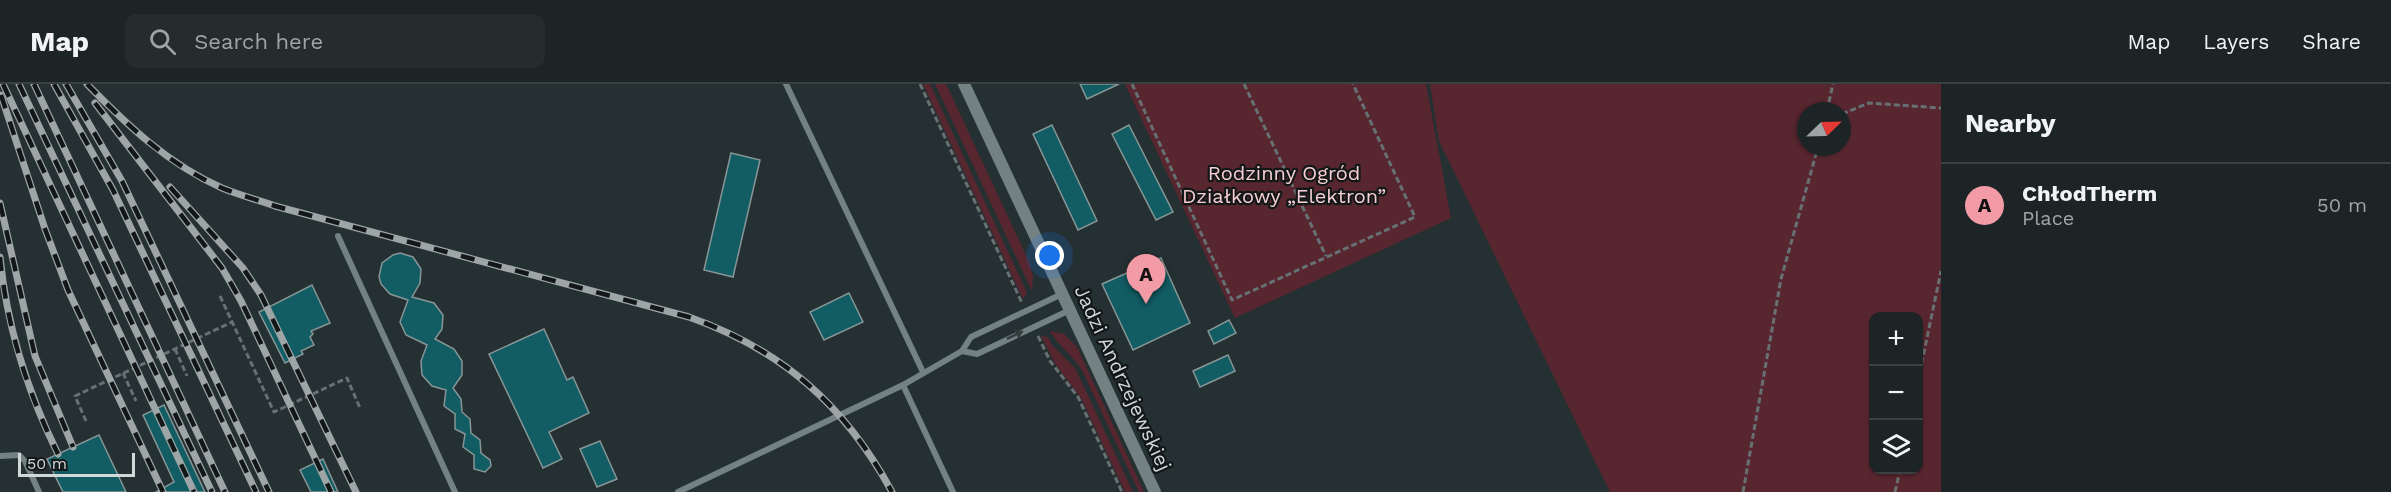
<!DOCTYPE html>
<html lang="en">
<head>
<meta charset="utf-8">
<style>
  :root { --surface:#1c2426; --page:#252c2e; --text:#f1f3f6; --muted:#a0a4a7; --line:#3a4143; --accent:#f39aa7 }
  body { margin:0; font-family:"Work Sans",sans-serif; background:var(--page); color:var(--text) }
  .controls { position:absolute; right:18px; bottom:18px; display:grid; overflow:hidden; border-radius:12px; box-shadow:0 2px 4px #0004 }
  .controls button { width:54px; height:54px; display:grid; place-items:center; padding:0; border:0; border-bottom:2px solid var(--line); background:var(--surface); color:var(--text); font:30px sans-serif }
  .compass { position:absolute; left:1797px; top:18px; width:54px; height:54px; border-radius:50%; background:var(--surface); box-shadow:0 2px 4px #0004; rotate:67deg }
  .scale { position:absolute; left:18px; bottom:15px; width:117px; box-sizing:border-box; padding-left:6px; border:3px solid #d0d8d8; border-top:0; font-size:16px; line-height:21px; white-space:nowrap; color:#d0d8d8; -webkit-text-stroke:4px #121718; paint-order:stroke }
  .you { position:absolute; left:1050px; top:172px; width:21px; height:21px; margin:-15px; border:4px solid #fff; border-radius:50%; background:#1a73e8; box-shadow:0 0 0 9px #1a73e833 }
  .badge { display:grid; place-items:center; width:39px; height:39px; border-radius:50%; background:var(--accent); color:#111; font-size:20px; font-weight:700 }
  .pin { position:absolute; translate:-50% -50px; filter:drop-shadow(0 2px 3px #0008) }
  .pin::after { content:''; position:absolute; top:32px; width:21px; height:18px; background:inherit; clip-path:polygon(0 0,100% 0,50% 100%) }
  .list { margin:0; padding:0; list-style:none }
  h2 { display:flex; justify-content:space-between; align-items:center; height:78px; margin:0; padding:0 24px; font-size:26px }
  h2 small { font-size:20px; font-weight:400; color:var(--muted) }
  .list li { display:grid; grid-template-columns:39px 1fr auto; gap:18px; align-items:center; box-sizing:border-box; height:84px; padding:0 24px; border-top:2px solid var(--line) }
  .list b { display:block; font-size:22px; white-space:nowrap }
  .list p { margin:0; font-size:20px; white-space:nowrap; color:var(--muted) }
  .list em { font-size:20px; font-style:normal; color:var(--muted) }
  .icon { flex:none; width:33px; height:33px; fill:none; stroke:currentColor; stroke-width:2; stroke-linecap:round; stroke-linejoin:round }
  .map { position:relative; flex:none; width:1941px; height:408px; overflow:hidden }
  header { display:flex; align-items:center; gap:36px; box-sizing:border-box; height:84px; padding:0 30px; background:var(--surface); border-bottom:2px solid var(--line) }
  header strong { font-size:28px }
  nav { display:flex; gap:33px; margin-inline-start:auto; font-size:21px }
  .search { width:420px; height:54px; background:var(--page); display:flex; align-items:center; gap:15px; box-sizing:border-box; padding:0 21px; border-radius:12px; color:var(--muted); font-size:22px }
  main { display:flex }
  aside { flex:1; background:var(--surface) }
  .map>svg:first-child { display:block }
  .green { fill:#58262f; fill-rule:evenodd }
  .building { fill:#125d64; stroke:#889597; stroke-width:1.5 }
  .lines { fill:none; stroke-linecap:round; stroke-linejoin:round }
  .path { stroke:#677072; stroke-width:3; stroke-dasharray:6 3; stroke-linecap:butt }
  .service { stroke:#748183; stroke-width:6 }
  .minor { stroke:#748183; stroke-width:12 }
  .rail-casing { stroke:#9da5a6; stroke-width:7 }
  .rail { stroke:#121718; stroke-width:4.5; stroke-dasharray:14; stroke-linecap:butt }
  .oneway { fill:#343c3d }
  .labels { text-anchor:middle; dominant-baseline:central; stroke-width:4.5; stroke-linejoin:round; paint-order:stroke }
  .park-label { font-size:20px; fill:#f7ced3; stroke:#121718 }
  .street-label { font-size:20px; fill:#d0d8d8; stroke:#121718 }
</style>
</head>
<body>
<header>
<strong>Map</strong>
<div class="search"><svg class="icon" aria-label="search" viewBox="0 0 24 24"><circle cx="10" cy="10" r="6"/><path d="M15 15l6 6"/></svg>Search here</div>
<nav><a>Map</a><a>Layers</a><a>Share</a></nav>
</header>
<main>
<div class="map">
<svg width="1941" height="408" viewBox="0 0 1941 408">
  <rect width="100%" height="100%" fill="#253032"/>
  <!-- green -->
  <g class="green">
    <path d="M923 0H930L1027 209 1023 215Z"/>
    <path d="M935 0H946L1030 180 1033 193 1032 207Z"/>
    <path d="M1125 0H1426L1451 134 1235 234Z"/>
    <path d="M1430 0H1941V408H1610L1439 57ZM1806 27H1842V63H1806ZM1918 232V386H1874V232Z"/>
    <path d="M1050 247 1064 250 1077 263 1144 408H1139L1082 286C1073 271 1058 262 1050 247Z"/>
    <path d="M1041 252 1048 253 1052 261 1075 284 1133 408H1125L1081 314 1056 281Z"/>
  </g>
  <!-- building -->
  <g class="building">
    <path d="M1080 0H1119L1087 15Z"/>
    <path d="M1052 41 1097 137 1078 146 1033 50Z"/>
    <path d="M1129 41 1173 128 1156 136 1112 50Z"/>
    <path d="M731 69 760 76 733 193 704 186Z"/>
    <path d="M400 169 413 173 421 185 420 199 412 213 434 219 443 231 442 245 435 255 454 265 462 277V291L453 304 461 315 462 328 470 335 471 349 480 356 481 369 490 376 491 382 485 388 474 385V371L463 363 465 350 455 345V330L444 322 446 306 432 302 422 291 421 277 427 261 406 251 400 238 408 216 390 210 381 200 379 193 382 179 393 171Z"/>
    <path d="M1161 174 1190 239 1133 266 1102 200Z"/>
    <path d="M312 201 330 239 311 247 313 250 310 253 314 261 301 267 303 270 285 279 259 228Z"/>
    <path d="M849 209 863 238 824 256 810 228Z"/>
    <path d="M1229 236 1236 249 1214 260 1208 247Z"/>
    <path d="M544 245 567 296 573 293 589 329 549 348 562 375 543 384 489 270Z"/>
    <path d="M1228 271 1235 287 1200 303 1193 287Z"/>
    <path d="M164 321 205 408H156L174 398 143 331Z"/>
    <path d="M99 351 126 408H63L47 375Z"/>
    <path d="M600 357 617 395 597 403 580 365Z"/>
    <path d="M323 375 338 408H311L300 386Z"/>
  </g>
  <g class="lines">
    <!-- path -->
    <g class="path">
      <path d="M920 0 1022 219"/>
      <path d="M1132 0 1232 216 1415 133 1353 0"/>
      <path d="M1244 0 1326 172"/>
      <path d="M1827 27 1833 0"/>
      <path d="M1842 30 1869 19 1941 24"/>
      <path d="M220 212 274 328 347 294 360 324"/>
      <path d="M1038 252 1050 277 1078 313 1122 408"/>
      <path d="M175 265 187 292"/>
      <path d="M123 289 136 317"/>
      <path d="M1918 297 1941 187"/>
      <path d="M86 337 75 312 232 238"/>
      <path d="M1743 408 1781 195 1818 63"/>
      <path d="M1895 408 1900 386"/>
    </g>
    <!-- service -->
    <g class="service">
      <path d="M786 0 923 288"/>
      <path d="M338 152 455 408"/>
      <path d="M962 267 977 270 1070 226"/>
      <path d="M903 301 962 267 971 253 1062 210"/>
      <path d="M0 372 19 371 25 377 39 408"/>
      <path d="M678 408 903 301 953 408"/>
    </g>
    <!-- minor -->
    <path class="minor" d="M964 0 1155 408"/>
    <defs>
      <g id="rail">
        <path d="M3 0 194 408"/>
        <path d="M19 0 212 408"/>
        <path d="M34 0 225 408"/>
        <path d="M54 0 113 106 256 408"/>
        <path d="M66 0 122 97 269 408"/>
        <path d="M87 0C127 41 168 80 222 104 239 111 258 116 275 122L689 233C782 266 845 321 892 408"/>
        <path d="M1 11 45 145 68 206 163 408"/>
        <path d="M95 19 222 184 241 217 331 408"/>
        <path d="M170 103 243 184 261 211 356 408"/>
        <path d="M0 119 35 272 73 363"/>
        <path d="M0 173C7 244 27 307 58 370"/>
      </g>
    </defs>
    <!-- rail casing -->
    <use href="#rail" class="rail-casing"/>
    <!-- rail -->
    <use href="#rail" class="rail"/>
  </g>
  <!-- one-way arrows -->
  <defs><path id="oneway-solid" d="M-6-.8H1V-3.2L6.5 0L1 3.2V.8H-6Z" transform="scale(1.5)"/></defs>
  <use class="oneway" href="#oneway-solid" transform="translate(1015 251) rotate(-26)"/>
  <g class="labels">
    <!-- park labels -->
    <g class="park-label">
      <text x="1284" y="89">Rodzinny Ogród<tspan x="1284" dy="23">Działkowy „Elektron”</tspan></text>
    </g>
    <!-- street labels -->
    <g class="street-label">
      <text transform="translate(1123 294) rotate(65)">Jadzi Andrzejewskiej</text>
    </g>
  </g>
</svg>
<div class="controls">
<button>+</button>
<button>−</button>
<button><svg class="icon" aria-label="layers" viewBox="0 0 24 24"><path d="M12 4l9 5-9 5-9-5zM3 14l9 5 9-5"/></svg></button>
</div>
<svg class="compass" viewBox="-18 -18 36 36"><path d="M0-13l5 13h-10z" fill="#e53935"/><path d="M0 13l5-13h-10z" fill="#a0a4a7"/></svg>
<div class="scale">50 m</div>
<div class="you"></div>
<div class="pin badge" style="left:1146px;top:220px">A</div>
</div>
<aside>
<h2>Nearby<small></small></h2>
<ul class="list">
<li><span class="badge">A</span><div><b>ChłodTherm</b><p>Place</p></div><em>50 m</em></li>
</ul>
</aside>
</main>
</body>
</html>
